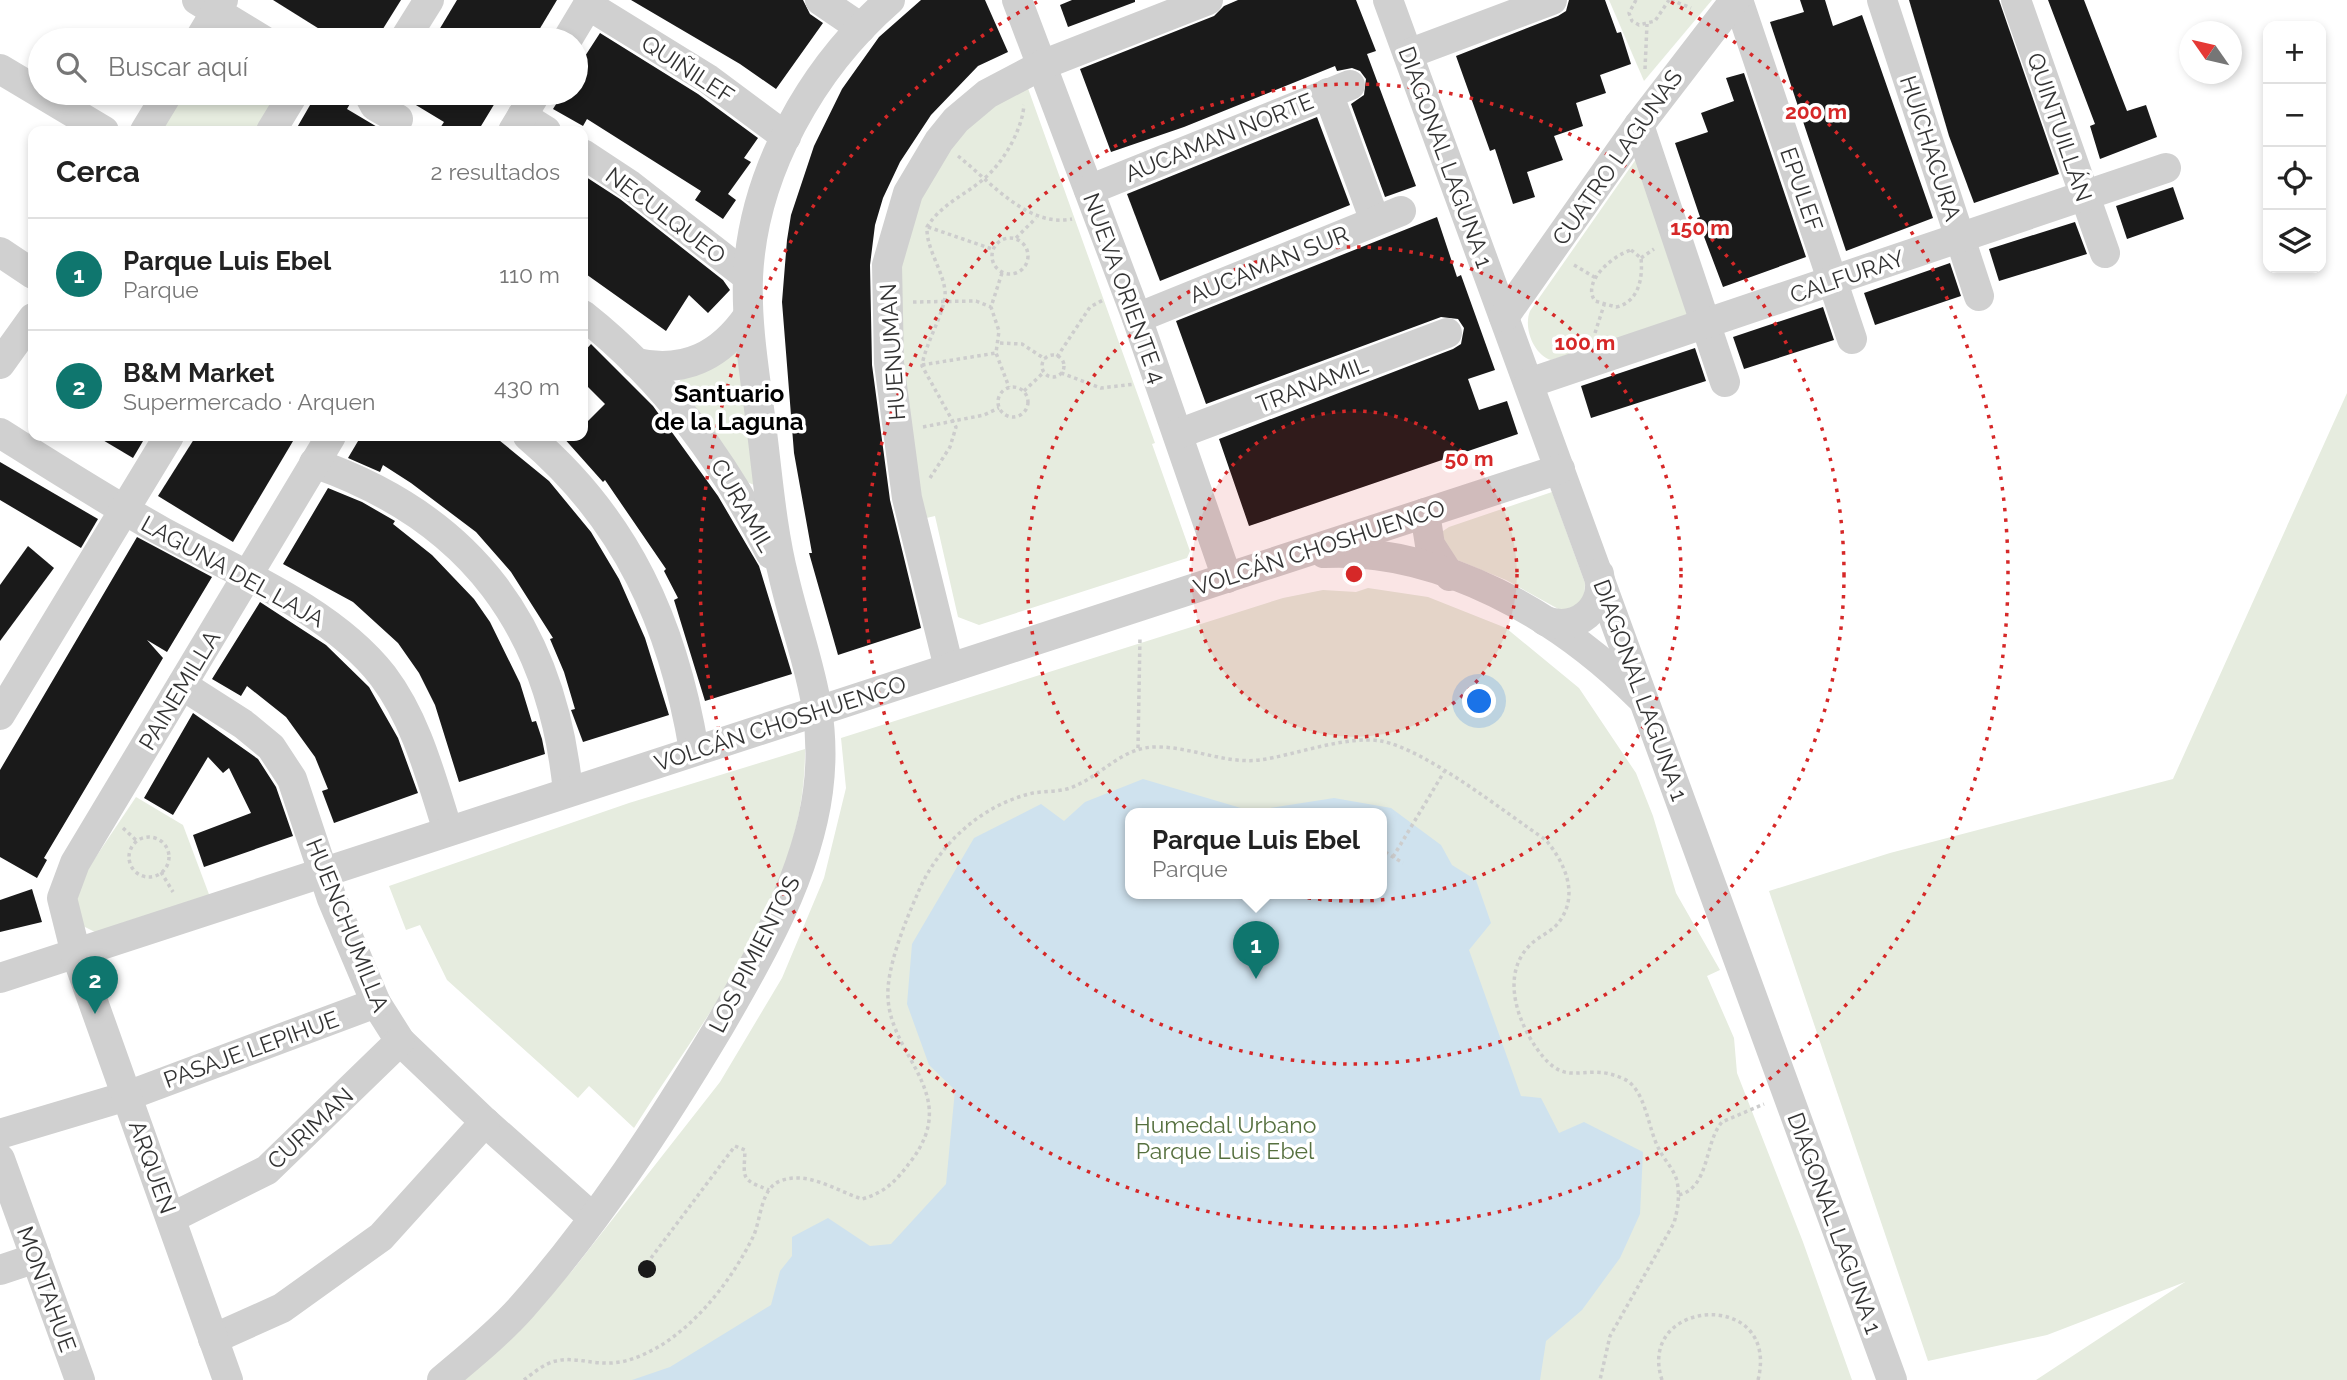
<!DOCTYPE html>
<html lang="es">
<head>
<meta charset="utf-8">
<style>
  :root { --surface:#fff; --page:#f6f6f6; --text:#222; --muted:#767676; --line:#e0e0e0; --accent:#0f766e }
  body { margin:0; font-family:Raleway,sans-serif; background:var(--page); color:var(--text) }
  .controls { position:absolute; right:21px; top:21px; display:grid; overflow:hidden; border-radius:14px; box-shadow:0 4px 10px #0003 }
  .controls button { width:63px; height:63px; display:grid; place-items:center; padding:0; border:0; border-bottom:2px solid var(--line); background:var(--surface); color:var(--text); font:35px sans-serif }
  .compass { position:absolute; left:2179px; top:21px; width:63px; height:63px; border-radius:50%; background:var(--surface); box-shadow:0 4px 10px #0003; rotate:304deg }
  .you { position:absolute; left:1480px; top:702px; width:24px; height:24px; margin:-18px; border:5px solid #fff; border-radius:50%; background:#1a73e8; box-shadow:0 0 0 10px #1a73e833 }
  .badge { display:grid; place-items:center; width:46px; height:46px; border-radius:50%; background:var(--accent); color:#fff; font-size:23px; font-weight:700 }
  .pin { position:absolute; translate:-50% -58px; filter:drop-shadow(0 2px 4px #0008) }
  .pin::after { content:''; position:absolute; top:37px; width:24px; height:21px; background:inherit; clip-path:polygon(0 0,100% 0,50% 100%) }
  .popup { position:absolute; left:1125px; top:808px; width:262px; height:91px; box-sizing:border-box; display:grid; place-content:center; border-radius:14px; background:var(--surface); filter:drop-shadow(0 2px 5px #0005); font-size:23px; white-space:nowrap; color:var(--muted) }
  .popup b { font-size:26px; color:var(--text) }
  .popup::after { content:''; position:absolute; left:50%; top:100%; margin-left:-14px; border:14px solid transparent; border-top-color:var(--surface) }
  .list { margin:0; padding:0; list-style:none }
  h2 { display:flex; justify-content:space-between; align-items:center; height:91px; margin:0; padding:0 28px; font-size:30px }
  h2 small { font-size:23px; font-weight:400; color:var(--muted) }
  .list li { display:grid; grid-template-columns:46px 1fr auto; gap:21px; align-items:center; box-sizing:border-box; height:112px; padding:0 28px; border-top:2px solid var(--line) }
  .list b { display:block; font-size:26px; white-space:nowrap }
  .list p { margin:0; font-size:23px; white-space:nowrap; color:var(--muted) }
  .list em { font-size:23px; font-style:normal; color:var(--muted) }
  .icon { flex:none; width:38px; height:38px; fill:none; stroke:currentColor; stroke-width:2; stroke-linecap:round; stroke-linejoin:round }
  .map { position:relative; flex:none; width:2347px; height:1380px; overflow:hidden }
  .search { position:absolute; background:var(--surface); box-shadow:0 4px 10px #0003; left:28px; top:28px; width:560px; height:77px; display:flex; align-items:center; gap:18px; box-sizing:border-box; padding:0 24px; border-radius:38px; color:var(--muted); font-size:26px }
  .panel { position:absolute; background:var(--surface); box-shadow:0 4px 10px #0003; left:28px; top:126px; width:560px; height:315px; border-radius:14px }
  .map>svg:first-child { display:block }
  .green { fill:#e6ecdf; fill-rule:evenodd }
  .water { fill:#cfe2ee; fill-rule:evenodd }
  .building { fill:#1a1a1a }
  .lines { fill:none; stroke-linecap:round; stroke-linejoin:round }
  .path { stroke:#cdcdcd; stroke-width:3.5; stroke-dasharray:3.5 3.5; stroke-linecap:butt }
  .minor { stroke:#d0d0d0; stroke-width:30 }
  .ring { fill:none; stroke:#d62828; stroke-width:3.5; stroke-dasharray:3.5 7 }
  .labels { text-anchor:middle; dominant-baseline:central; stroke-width:7; stroke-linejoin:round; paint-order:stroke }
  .street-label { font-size:23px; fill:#333; stroke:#fff }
  .park-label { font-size:23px; fill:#56703f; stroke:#fff }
  .neighbourhood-label { font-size:24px; font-weight:bold; fill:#000; stroke:#fff }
  .centre { fill:#d62828; stroke:#fff; stroke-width:3.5 }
  .ring-label { font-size:21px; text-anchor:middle; font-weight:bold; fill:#d62828; stroke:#fff; stroke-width:7; stroke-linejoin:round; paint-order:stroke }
</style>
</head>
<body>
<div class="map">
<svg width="2347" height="1380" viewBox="0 0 2347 1380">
  <rect width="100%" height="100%" fill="#fff"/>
  <!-- green -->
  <g class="green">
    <path d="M1609 0H1712L1644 81Z"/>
    <path d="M1025 80 1155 443 1152 444 1190 551 1187 558 979 625 958 617 935 516 922 519 894 303 902 233 944 147Z"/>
    <path d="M183 93H285L262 131H160Z"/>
    <path d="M1641 152 1693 315 1551 360C1534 355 1523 328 1530 311Z"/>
    <path d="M735 351 739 353 754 485 747 482 678 385 682 376Z"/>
    <path d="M2347 393V1380H2036L2185 1282 2047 1335 1928 1361 1769 891 1890 853 2173 779Z"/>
    <path d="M1552 492 1585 583 1584 604 1562 611 1506 580 1450 557 1441 540 1443 531 1449 527Z"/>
    <path d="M1368 588 1428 597 1506 628 1579 688 1636 773 1653 816 1676 893 1720 970 1707 976 1734 1038 1737 1073 1803 1242 1852 1380H459L572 1271 720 1082 782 978 824 878 846 788 841 738 1283 598 1323 590 1356 592ZM1130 813H1382V893H1130Z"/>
    <path d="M805 749C806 893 708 1012 634 1128L589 1086 578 1098 447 980 420 925 406 930 389 886 629 803Z"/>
    <path d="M136 797 183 825 210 897 97 933 83 926 77 918V885Z"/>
  </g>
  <!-- water -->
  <path class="water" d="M1143 779 1251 811 1334 798 1391 808 1441 845 1452 865 1476 880 1491 923 1469 950 1521 1096 1541 1098 1559 1133 1584 1122 1643 1152 1640 1214 1620 1258 1582 1310 1546 1341 1540 1380H632L670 1367 771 1305 780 1271 792 1256V1237L828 1218 870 1246 891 1244 946 1184 955 1090 929 1065 907 1004 912 944 974 838 1041 804 1064 821 1085 802ZM1130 813H1382V893H1130Z"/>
  <!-- building -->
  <g class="building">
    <path d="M273 0H401L376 40H337Z"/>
    <path d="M457 0H557L533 40H433Z"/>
    <path d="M631 0H803L810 14 823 23 776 89 740 64Z"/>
    <path d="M921 0H985L1008 52 978 66 931 115 900 162 883 198 875 225 870 265 872 365 890 500 921 628 838 655 809 553H812L794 453 782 302 787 240 791 215 814 146 842 89 879 37Z"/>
    <path d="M1072 0H1135V2L1068 27 1060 5Z"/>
    <path d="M1238 0H1356L1376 51 1367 54 1416 186 1385 197 1351 104 1364 95 1366 79 1360 71 1352 68 1337 71 1335 66 1184 127 1111 152 1080 69 1214 16 1224 6Z"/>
    <path d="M1569 0H1605L1617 33 1621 32 1631 64 1600 75 1606 93 1576 103 1583 126 1554 136 1563 160 1527 172 1535 197 1513 204 1495 149 1490 151 1456 56 1558 16 1566 11Z"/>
    <path d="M1800 0H1825L1833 26 1862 15 1933 218 1846 251 1770 22 1804 12Z"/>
    <path d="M1909 0H1999L2059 174 1974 203 1949 136Z"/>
    <path d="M2048 0H2084L2127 111 2146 105 2157 137 2100 159 2090 126 2095 124Z"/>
    <path d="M600 33 698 94 758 138 744 158 751 162 728 194 736 200 723 219 695 200 701 191 587 119 583 126 553 109 563 93H576V70Z"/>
    <path d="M1744 73 1806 257 1723 287 1697 218 1700 217 1675 143 1708 132 1701 113 1734 101 1726 78Z"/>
    <path d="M317 93H336L351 102 347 109 384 131H295Z"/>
    <path d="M396 93H501L478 131H438L444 122Z"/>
    <path d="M1317 117 1350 205 1160 281 1127 194Z"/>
    <path d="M583 175 620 199 723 280 730 290 708 313 689 295 666 331 583 272Z"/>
    <path d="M2173 187 2184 219 2127 239 2116 206Z"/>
    <path d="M1437 217 1457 277 1461 275 1495 370 1468 379 1479 410 1507 401 1518 434 1249 526 1219 439 1453 349 1461 344 1464 328 1458 319 1441 317 1206 404 1176 321Z"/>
    <path d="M2075 222 2087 254 1999 281 1989 249Z"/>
    <path d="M1950 263 1961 296 1875 325 1864 293Z"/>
    <path d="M1823 307 1834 340 1744 369 1733 337Z"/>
    <path d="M591 344 653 406 718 496 759 566 792 674 705 701 674 600 678 598 664 571 666 569 605 480 603 482 562 436H583V426L605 404 583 382V353Z"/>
    <path d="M1695 348 1706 381 1591 418 1581 386Z"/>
    <path d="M96 436H146L133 458Z"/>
    <path d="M196 436H296L233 542 158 496Z"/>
    <path d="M361 436H494L549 481 591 532 619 579 645 638 669 715 583 742 571 710 575 709 564 672 550 639 553 638 511 572 476 532 411 483 383 465 380 472 348 458Z"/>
    <path d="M0 462 98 519 81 548 0 500Z"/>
    <path d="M328 488 362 502 395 521 393 524 432 555 474 599 490 622 520 683 532 722 536 721 542 739 545 754 459 782 435 705 419 673 398 643 353 602 283 564Z"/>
    <path d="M137 537 212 577 167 652 147 640 163 658 44 858 47 860 37 878 0 857V770Z"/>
    <path d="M28 546 54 568 0 641V585Z"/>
    <path d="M260 602 326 645 369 687 398 738 418 793 334 823 322 791 328 789 315 757 286 717 247 686 241 696 212 679Z"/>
    <path d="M193 713 258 759 276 787 293 836 204 867 193 835 251 813 229 768 223 773 208 757 173 815 144 798Z"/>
    <path d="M32 889 42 922 0 932V900Z"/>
    <circle cx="647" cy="1269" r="9"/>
  </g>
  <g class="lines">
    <!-- path -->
    <g class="path">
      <path d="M1636 0 1629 13 1632 21 1639 25 1655 21 1669 0"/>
      <path d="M1671 0 1691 8"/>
      <path d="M1645 69 1647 24"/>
      <path d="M958 156C991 182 1028 228 1072 219"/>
      <path d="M928 227 992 249"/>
      <circle cx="1010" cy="256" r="18"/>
      <path d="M1016 238 1036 218"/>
      <path d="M1631 250 1641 258C1643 278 1639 302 1616 307L1595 301C1581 281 1614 255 1631 250Z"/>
      <path d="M1641 258 1654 249"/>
      <path d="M1574 265 1596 278"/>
      <path d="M1002 273 991 307 999 331 996 353 1009 387"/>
      <path d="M913 302 976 301 991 307"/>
      <path d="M1595 333 1604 305"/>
      <path d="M1000 343 1022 344 1045 359"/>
      <circle cx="1053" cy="366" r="11"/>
      <path d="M1057 357 1090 307 1105 299"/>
      <path d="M922 365 996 353"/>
      <path d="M1061 373 1101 388 1135 384"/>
      <circle cx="1013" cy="402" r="15"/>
      <path d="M1024 391 1044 372"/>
      <path d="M923 427 984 415 999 408"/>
      <path d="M930 478 950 447 956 427 922 366C925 343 947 309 945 291 943 270 926 249 927 227 942 203 966 195 986 177 1004 161 1022 130 1024 105"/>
      <path d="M1138 748 1140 636"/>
      <path d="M123 828 137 841"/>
      <circle cx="149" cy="857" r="20"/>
      <path d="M1385 852 1403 863"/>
      <path d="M1393 857 1444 772"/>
      <path d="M161 872 173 892"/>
      <path d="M1679 1195C1710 1187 1704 1143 1722 1122L1764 1104"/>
      <path d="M651 1258 735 1146 745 1150C744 1179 740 1179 769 1190"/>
      <path d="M524 1380C533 1373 545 1363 556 1361 572 1357 589 1363 604 1363 625 1364 642 1356 660 1346 700 1321 732 1279 753 1237 761 1221 760 1189 780 1181 807 1170 837 1191 862 1199 886 1192 896 1181 911 1161 962 1094 891 1058 888 998 886 969 905 922 917 895 937 846 980 805 1033 793 1045 791 1058 792 1070 788 1103 776 1122 745 1160 747 1194 748 1226 764 1260 760 1295 755 1347 735 1381 741 1427 750 1504 812 1546 840 1564 862 1580 894 1559 922 1552 932 1539 936 1530 945 1504 971 1514 1010 1530 1038 1566 1098 1579 1058 1624 1079 1646 1089 1648 1130 1659 1149 1664 1160 1674 1169 1677 1181 1680 1197 1678 1208 1674 1223L1610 1336 1600 1380"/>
      <path d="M1662 1380C1635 1298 1781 1288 1758 1380"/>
    </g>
    <!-- minor -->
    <g class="minor">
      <path d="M197 0 263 40"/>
      <path d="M820 0 861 28"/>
      <path d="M1017 0 1137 318 1227 578"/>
      <path d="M1388 0 1892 1380"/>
      <path d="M1738 0 1852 339"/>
      <path d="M1882 0 1979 296"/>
      <path d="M2016 0 2105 253"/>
      <path d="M588 5 708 79 786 137"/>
      <path d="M199 40 223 0"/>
      <path d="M404 40 429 0"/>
      <path d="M567 40 591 0"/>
      <path d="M1408 54 1552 0"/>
      <path d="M0 69 104 131"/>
      <path d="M368 93 375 106 398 119"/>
      <path d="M1328 93 1375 221"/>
      <path d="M522 116 546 131"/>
      <path d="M1639 125 1725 382"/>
      <path d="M145 131 168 93"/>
      <path d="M271 131 294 93"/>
      <path d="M513 131 536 93"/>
      <path d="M583 154 630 185 748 277"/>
      <path d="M1089 190 1350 85"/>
      <path d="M0 252 33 274"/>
      <path d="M583 315C665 380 724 461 771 554"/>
      <path d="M1504 317 1639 125 1735 0"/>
      <path d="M1137 318 1401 211"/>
      <path d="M636 363C685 374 721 355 748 316"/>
      <path d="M0 364 33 318"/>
      <path d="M1529 383 2166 168"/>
      <path d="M0 433C54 467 107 501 163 532 235 571 332 610 383 676 417 721 431 778 448 831"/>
      <path d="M1178 434 1447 333"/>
      <path d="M528 436C627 520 673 624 694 750"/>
      <path d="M314 463C472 518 552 628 568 792"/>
      <path d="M1425 513 1430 545 1450 576"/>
      <path d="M1324 553C1441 547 1560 617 1640 697"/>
      <path d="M1545 621C1577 632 1606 609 1599 574"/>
      <path d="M949 668 907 498 889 363 887 265 908 193 939 141 956 120 987 94 1042 65 1208 0"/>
      <path d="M182 685 243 724 271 747 292 779 332 899 376 1003 400 1041 485 1122 592 1217"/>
      <path d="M0 715 169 436"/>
      <path d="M0 978 1560 469"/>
      <path d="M0 1134 127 1096 376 1003"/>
      <path d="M0 1159 80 1380"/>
      <path d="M171 1218 267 1170 400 1041"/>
      <path d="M0 1270 36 1258"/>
      <path d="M213 1339 282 1308 381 1237 485 1122"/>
      <path d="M228 1380 76 954 62 898 75 863 331 436"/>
      <path d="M442 1380C469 1357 498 1334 522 1307 597 1222 661 1124 719 1027 761 955 807 875 818 791 829 708 802 655 784 578 772 531 768 480 762 432 756 381 746 328 748 277 753 172 812 68 890 0"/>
    </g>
  </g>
  <!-- distance rings -->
  <circle cx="1354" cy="574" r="163" fill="#d62828" fill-opacity=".12"/>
  <g class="ring">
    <circle cx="1354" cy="574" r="163"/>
    <circle cx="1354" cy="574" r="327"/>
    <circle cx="1354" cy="574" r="490"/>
    <path d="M1671 2A654 654 0 1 1 1037 2"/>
  </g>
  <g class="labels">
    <!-- street labels -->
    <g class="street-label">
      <text transform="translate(688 69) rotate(33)">QUIÑILEF</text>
      <text transform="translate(2060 127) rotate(71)">QUINTUILLÁN</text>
      <text transform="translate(1219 137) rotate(-22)">AUCAMAN NORTE</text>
      <text transform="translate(1931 148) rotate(72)">HUICHACURA</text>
      <text transform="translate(1446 157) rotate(70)">DIAGONAL LAGUNA 1</text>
      <text transform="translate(1617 157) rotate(-55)">CUATRO LAGUNAS</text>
      <text transform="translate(1802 189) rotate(71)">EPULEF</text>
      <text transform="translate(666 215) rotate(37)">NECULQUEO</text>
      <text transform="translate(1269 264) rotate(-22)">AUCAMAN SUR</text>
      <text transform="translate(1847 276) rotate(-19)">CALFURAY</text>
      <text transform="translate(1125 288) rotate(70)">NUEVA ORIENTE 4</text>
      <text transform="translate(892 352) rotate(-94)">HUENUMAN</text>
      <text transform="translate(1312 384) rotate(-21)">TRANAMIL</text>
      <text transform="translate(743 505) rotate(60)">CURAMIL</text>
      <text transform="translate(1319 547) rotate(-18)">VOLCÁN CHOSHUENCO</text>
      <text transform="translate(233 571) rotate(29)">LAGUNA DEL LAJA</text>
      <text transform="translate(179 690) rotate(-59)">PAINEMILLA</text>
      <text transform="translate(1641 690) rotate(70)">DIAGONAL LAGUNA 1</text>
      <text transform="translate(780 723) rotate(-18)">VOLCÁN CHOSHUENCO</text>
      <text transform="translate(348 925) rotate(68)">HUENCHUMILLA</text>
      <text transform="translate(754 954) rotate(-63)">LOS PIMIENTOS</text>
      <text transform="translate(251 1049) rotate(-20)">PASAJE LEPIHUE</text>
      <text transform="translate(310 1128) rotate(-43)">CURIMAN</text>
      <text transform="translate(153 1167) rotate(70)">ARQUEN</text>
      <text transform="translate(1835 1223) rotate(70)">DIAGONAL LAGUNA 1</text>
      <text transform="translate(47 1289) rotate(70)">MONTAHUE</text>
    </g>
    <!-- park labels -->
    <g class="park-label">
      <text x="1225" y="1124">Humedal Urbano<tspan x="1225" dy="26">Parque Luis Ebel</tspan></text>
    </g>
    <!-- neighbourhood labels -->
    <g class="neighbourhood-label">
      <text x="729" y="393">Santuario<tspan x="729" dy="28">de la Laguna</tspan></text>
    </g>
  </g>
  <circle cx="1354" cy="574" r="10" class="centre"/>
  <g class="ring-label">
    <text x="1816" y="119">200 m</text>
    <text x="1700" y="235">150 m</text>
    <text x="1585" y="350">100 m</text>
    <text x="1469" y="466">50 m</text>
  </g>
</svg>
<div class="controls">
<button>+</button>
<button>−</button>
<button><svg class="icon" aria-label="locate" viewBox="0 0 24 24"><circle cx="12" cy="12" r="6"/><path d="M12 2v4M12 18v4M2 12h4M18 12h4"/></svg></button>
<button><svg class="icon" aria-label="layers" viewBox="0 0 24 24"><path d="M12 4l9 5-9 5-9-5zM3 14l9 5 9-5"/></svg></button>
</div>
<svg class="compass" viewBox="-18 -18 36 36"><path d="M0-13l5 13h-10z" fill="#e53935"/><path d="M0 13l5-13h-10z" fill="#767676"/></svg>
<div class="you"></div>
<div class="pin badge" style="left:1256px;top:979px">1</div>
<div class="popup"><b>Parque Luis Ebel</b>Parque</div>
<div class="pin badge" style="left:95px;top:1014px">2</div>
<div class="search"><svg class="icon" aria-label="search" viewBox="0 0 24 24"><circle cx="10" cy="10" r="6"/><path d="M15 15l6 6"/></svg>Buscar aquí</div>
<section class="panel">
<h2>Cerca<small>2 resultados</small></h2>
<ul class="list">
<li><span class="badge">1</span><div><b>Parque Luis Ebel</b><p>Parque</p></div><em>110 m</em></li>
<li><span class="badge">2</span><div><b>B&amp;M Market</b><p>Supermercado · Arquen</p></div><em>430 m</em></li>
</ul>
</section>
</div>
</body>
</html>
